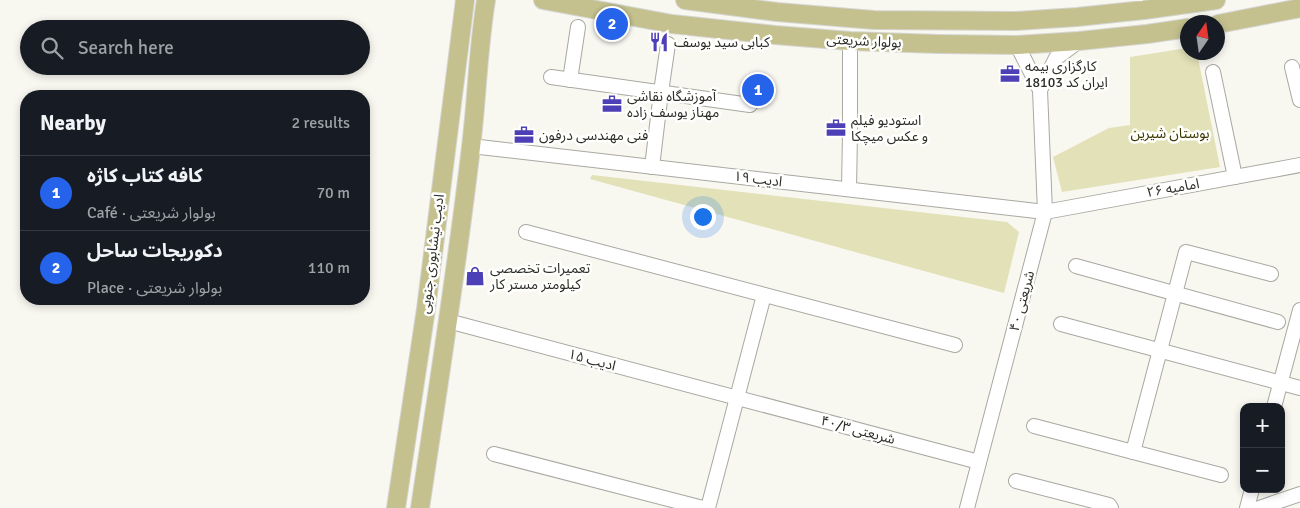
<!DOCTYPE html>
<html lang="en">
<head>
<meta charset="utf-8">
<style>
  :root { --surface:#171b24; --page:#20242c; --text:#f1f3f6; --muted:#9ea1a6; --line:#363941; --accent:#2563eb }
  body { margin:0; font-family:Signika,"Noto Sans Arabic",sans-serif; background:var(--page); color:var(--text) }
  .controls { position:absolute; right:15px; bottom:15px; display:grid; overflow:hidden; border-radius:10px; box-shadow:0 2px 8px #0003 }
  .controls button { width:45px; height:45px; display:grid; place-items:center; padding:0; border:0; border-bottom:1px solid var(--line); background:var(--surface); color:var(--text); font:25px sans-serif }
  .compass { position:absolute; left:1180px; top:15px; width:45px; height:45px; border-radius:50%; background:var(--surface); box-shadow:0 2px 8px #0003; rotate:13deg }
  .you { position:absolute; left:702px; top:216px; width:18px; height:18px; margin:-12px; border:4px solid #fff; border-radius:50%; background:#1a73e8; box-shadow:0 0 0 8px #1a73e833 }
  .badge { display:grid; place-items:center; width:32px; height:32px; border-radius:50%; background:var(--accent); color:#fff; font-size:16px; font-weight:700 }
  .pin { position:absolute; translate:-50% -50%; border:2px solid #fff; box-shadow:0 1px 5px #0006 }
  .list { margin:0; padding:0; list-style:none }
  h2 { display:flex; justify-content:space-between; align-items:center; height:65px; margin:0; padding:0 20px; font-size:21px }
  h2 small { font-size:16px; font-weight:400; color:var(--muted) }
  .list li { display:grid; grid-template-columns:32px 1fr auto; gap:15px; align-items:center; box-sizing:border-box; height:75px; padding:0 20px; border-top:1px solid var(--line) }
  .list b { display:block; font-size:19px; white-space:nowrap }
  .list p { margin:0; font-size:16px; white-space:nowrap; color:var(--muted) }
  .list em { font-size:16px; font-style:normal; color:var(--muted) }
  .icon { flex:none; width:28px; height:28px; fill:none; stroke:currentColor; stroke-width:2; stroke-linecap:round; stroke-linejoin:round }
  .map { position:relative; flex:none; width:1300px; height:508px; overflow:hidden }
  .search { position:absolute; background:var(--surface); box-shadow:0 2px 8px #0003; left:20px; top:20px; width:350px; height:55px; display:flex; align-items:center; gap:12px; box-sizing:border-box; padding:0 18px; border-radius:28px; color:var(--muted); font-size:19px }
  .panel { position:absolute; background:var(--surface); box-shadow:0 2px 8px #0003; left:20px; top:90px; width:350px; height:215px; border-radius:20px }
  .map>svg:first-child { display:block }
  .green { fill:#e3e1b8 }
  .lines { fill:none; stroke-linecap:round; stroke-linejoin:round }
  .minor-casing { stroke:#a9a8a2; stroke-width:16 }
  .major-casing { stroke:#d5d5d4; stroke-width:20 }
  .minor { stroke:#fff; stroke-width:14 }
  .major { stroke:#c4c18e; stroke-width:18 }
  .labels { text-anchor:middle; dominant-baseline:central; stroke-width:5; stroke-linejoin:round; paint-order:stroke }
  .street-label { font-size:14px; fill:#2c2c29; stroke:#fffffe }
  .poi-label { font-size:14px; fill:#2c2c29; stroke:#fffffe; text-anchor:start }
  .park-label { font-size:14px; fill:#3b3700; stroke:#fffffe }
</style>
</head>
<body>
<div class="map">
<svg width="1300" height="508" viewBox="0 0 1300 508">
  <rect width="100%" height="100%" fill="#f8f7f0"/>
  <!-- green -->
  <g class="green">
    <path d="M1187 48 1188 52 1197 53 1220 167 1062 192 1053 157 1109 128 1130 125V57Z"/>
    <path d="M592 175 1007 222 1019 232 1004 293 590 179Z"/>
  </g>
  <g class="lines">
    <defs>
      <g id="minor">
        <path d="M1017 45 1040 90 1056 58 1079 41"/>
        <path d="M1292 67 1300 100"/>
        <path d="M1213 72 1235 177"/>
        <path d="M551 77 750 105"/>
        <path d="M570 80 578 27"/>
        <path d="M471 146 1045 212 1300 165"/>
        <path d="M652 167 661 92 668 44"/>
        <path d="M849 189 850 133V41"/>
        <path d="M526 232 955 345"/>
        <path d="M1076 266 1278 322"/>
        <path d="M448 321 979 462"/>
        <path d="M1061 324 1300 388"/>
        <path d="M1274 407 1300 310"/>
        <path d="M1034 426 1221 475"/>
        <path d="M1133 452 1186 252 1271 274"/>
        <path d="M494 454 703 508"/>
        <path d="M1016 481 1109 505 1111 508"/>
        <path d="M708 508 764 295"/>
        <path d="M967 508 1045 212 1040 90"/>
        <path d="M1247 508 1252 489"/>
        <path d="M1259 508 1300 494"/>
      </g>
      <g id="major">
        <path d="M543 0 672 24 775 35 850 41 939 44 1017 45 1079 41 1147 34 1188 28"/>
        <path d="M685 0 777 12 874 20 1016 21 1077 17 1144 10 1216 0"/>
        <path d="M1218 24 1300 8"/>
        <path d="M396 508 426 309 465 0"/>
        <path d="M420 508C438 388 457 268 471 147 477 98 478 49 486 0"/>
      </g>
    </defs>
    <!-- minor casing -->
    <use href="#minor" class="minor-casing"/>
    <!-- major casing -->
    <use href="#major" class="major-casing"/>
    <!-- minor -->
    <use href="#minor" class="minor"/>
    <!-- major -->
    <use href="#major" class="major"/>
  </g>
  <!-- icons -->
  <defs>
    <symbol id="restaurant-bare" viewBox="-9 -9 18 18"><path d="M-5-6h1v4h1v-4h1v4h1v-4h1v5L-1.5 .5V6h-2V.5L-5-1ZM5-6V6H3V1.5H1.5Q1.5-4 5-6Z" fill="#4d40b7" stroke="#fffffe" stroke-width="2.5" paint-order="stroke"/></symbol>
    <symbol id="office-bare" viewBox="-9 -9 18 18"><path d="M-6-3h4V-5.5h4V-3h4V5H-6ZM-1-4.5V-3h2v-1.5ZM-6 0V1H6V0Z" fill="#4d40b7" stroke="#fffffe" stroke-width="2.5" paint-order="stroke"/></symbol>
    <symbol id="shop-bare" viewBox="-9 -9 18 18"><path d="M-5-2.5h2.3a2.7 3.5 0 0 1 5.4 0H5L5.5 6h-11ZM-1.5-2.5h3a1.5 2.3 0 0 0-3 0Z" fill="#4d40b7" stroke="#fffffe" stroke-width="2.5" paint-order="stroke"/></symbol>
  </defs>
  <g fill-rule="evenodd">
    <use href="#restaurant-bare" x="645" y="28" width="28" height="28"/>
    <use href="#office-bare" x="996" y="60" width="28" height="28"/>
    <use href="#office-bare" x="598" y="90" width="28" height="28"/>
    <use href="#office-bare" x="822" y="114" width="28" height="28"/>
    <use href="#office-bare" x="510" y="121" width="28" height="28"/>
    <use href="#shop-bare" x="461" y="262" width="28" height="28"/>
  </g>
  <g class="labels">
    <!-- street labels -->
    <g class="street-label">
      <text transform="translate(864 41) rotate(3)">بولوار شریعتی</text>
      <text transform="translate(758 179) rotate(7)">ادیب ۱۹</text>
      <text transform="translate(1173 188) rotate(-10)">امامیه ۲۶</text>
      <text transform="translate(432 254) rotate(-83)">ادیب نیشابوری جنوبی</text>
      <text transform="translate(1022 301) rotate(-75)">شریعتی ۴۰</text>
      <text transform="translate(592 360) rotate(15)">ادیب ۱۵</text>
      <text transform="translate(858 430) rotate(15)">شریعتی ۴۰/۳</text>
    </g>
    <!-- poi labels -->
    <g class="poi-label">
      <text x="674" y="42">کبابی سید یوسف</text>
      <text x="1025" y="66">کارگزاری بیمه<tspan x="1025" dy="16">ایران کد 18103</tspan></text>
      <text x="627" y="96">آموزشگاه نقاشی<tspan x="627" dy="16">مهناز یوسف زاده</tspan></text>
      <text x="851" y="120">استودیو فیلم<tspan x="851" dy="16">و عکس میچکا</tspan></text>
      <text x="539" y="135">فنی مهندسی درفون</text>
      <text x="490" y="268">تعمیرات تخصصی<tspan x="490" dy="16">کیلومتر مستر کار</tspan></text>
    </g>
    <!-- park labels -->
    <g class="park-label">
      <text x="1170" y="133">بوستان شیرین</text>
    </g>
  </g>
</svg>
<div class="controls">
<button>+</button>
<button>−</button>
</div>
<svg class="compass" viewBox="-18 -18 36 36"><path d="M0-13l5 13h-10z" fill="#e53935"/><path d="M0 13l5-13h-10z" fill="#9ea1a6"/></svg>
<div class="you"></div>
<div class="pin badge" style="left:758px;top:90px">1</div>
<div class="pin badge" style="left:612px;top:24px">2</div>
<div class="search"><svg class="icon" aria-label="search" viewBox="0 0 24 24"><circle cx="10" cy="10" r="6"/><path d="M15 15l6 6"/></svg>Search here</div>
<section class="panel">
<h2>Nearby<small>2 results</small></h2>
<ul class="list">
<li><span class="badge">1</span><div><b>کافه کتاب کاژه</b><p>Café · بولوار شریعتی</p></div><em>70 m</em></li>
<li><span class="badge">2</span><div><b>دکوریجات ساحل</b><p>Place · بولوار شریعتی</p></div><em>110 m</em></li>
</ul>
</section>
</div>
</body>
</html>
